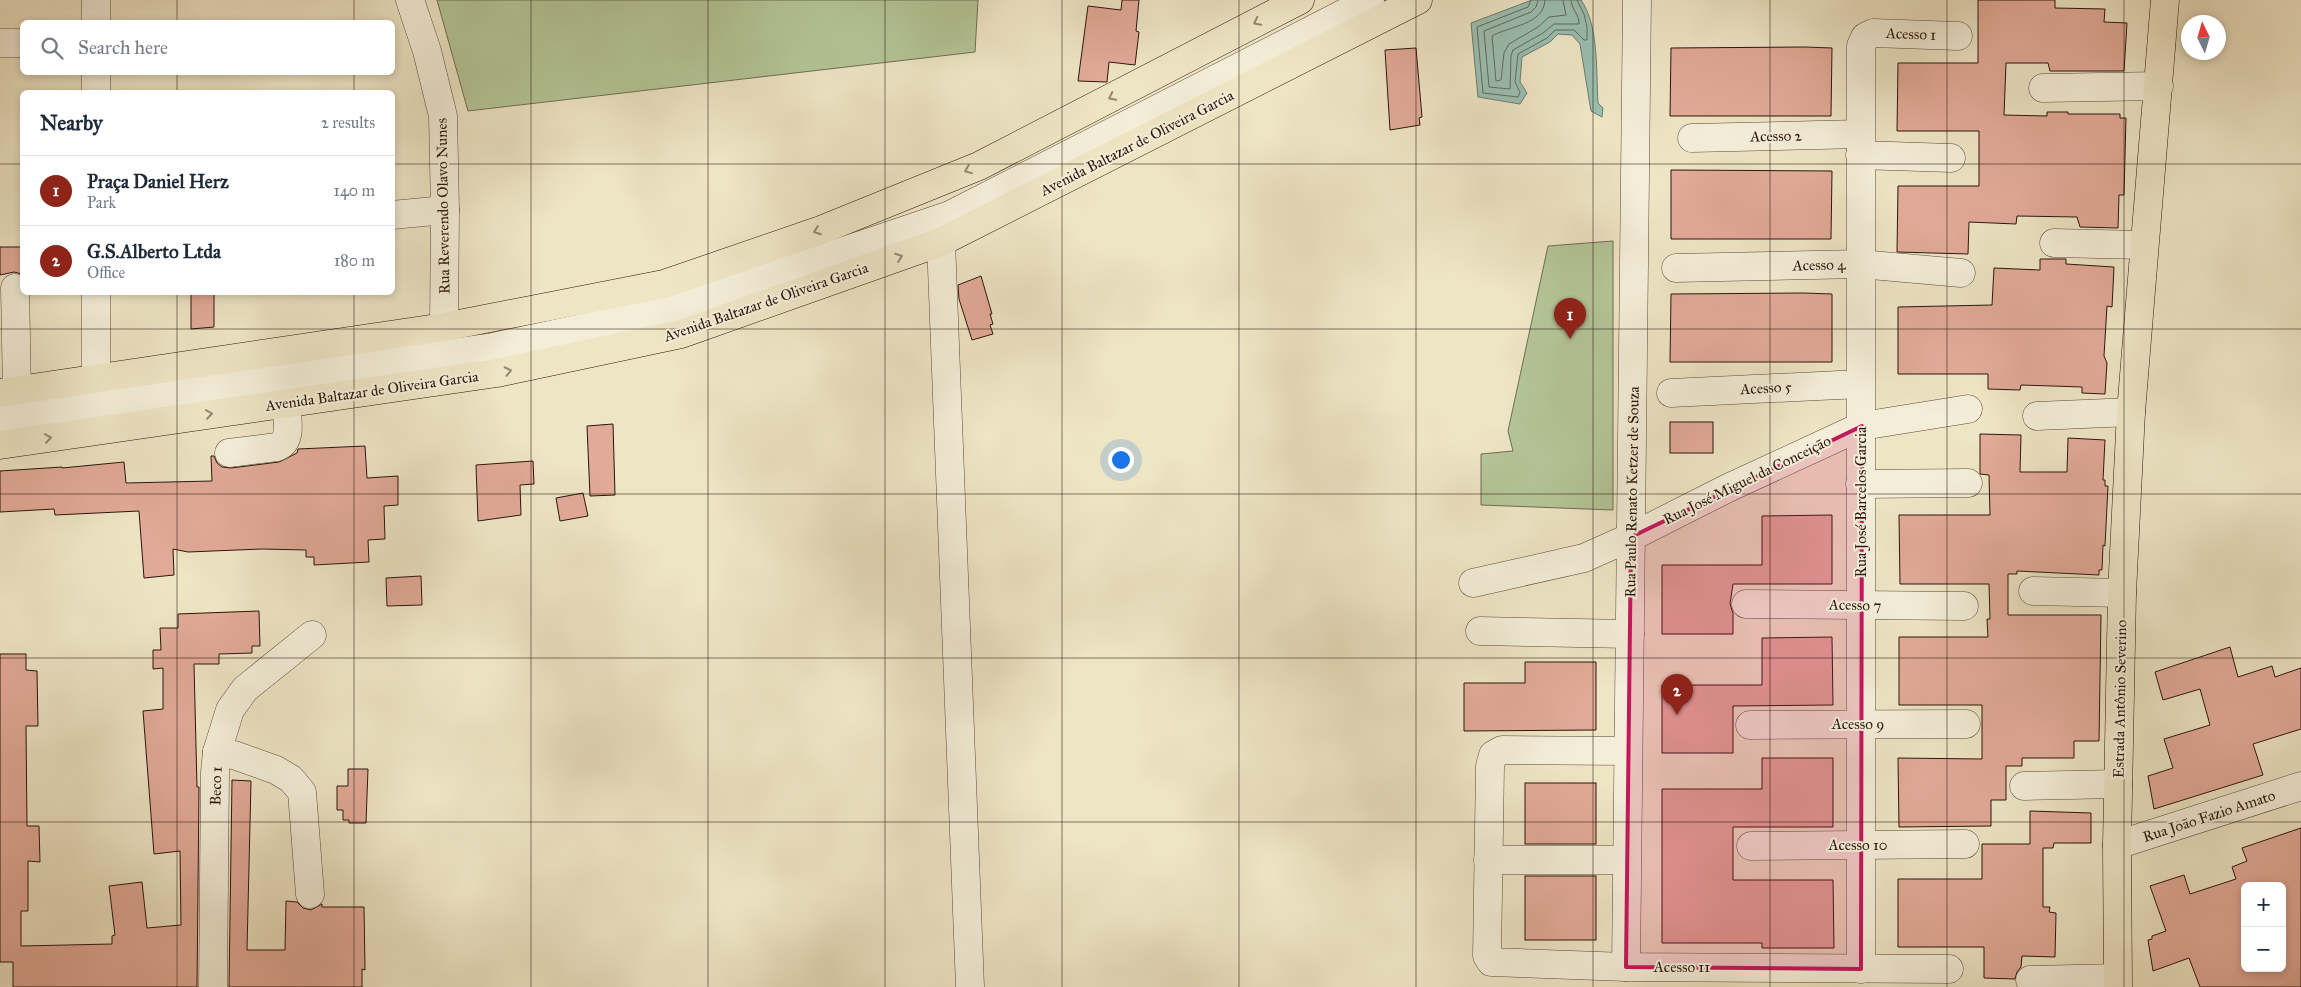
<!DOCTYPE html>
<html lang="en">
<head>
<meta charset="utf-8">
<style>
  :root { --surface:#fff; --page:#f6f6f7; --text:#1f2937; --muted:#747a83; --line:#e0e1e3; --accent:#8f2418 }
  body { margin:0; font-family:"IM FELL Great Primer",serif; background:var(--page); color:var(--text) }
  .controls { position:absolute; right:15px; bottom:15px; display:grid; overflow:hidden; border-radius:8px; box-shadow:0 2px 8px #0003 }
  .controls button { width:45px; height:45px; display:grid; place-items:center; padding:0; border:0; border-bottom:1px solid var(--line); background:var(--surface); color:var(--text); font:25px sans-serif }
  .compass { position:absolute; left:2181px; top:15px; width:45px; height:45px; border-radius:50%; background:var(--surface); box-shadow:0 2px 8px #0003; rotate:355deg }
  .you { position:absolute; left:1120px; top:459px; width:18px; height:18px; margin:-12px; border:4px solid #fff; border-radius:50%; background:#1a73e8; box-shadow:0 0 0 8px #1a73e833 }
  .badge { display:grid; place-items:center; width:32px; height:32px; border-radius:50%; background:var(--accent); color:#fff; font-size:16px; font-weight:700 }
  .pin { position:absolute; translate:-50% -41px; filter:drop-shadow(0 1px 2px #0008) }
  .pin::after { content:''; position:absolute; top:26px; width:18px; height:15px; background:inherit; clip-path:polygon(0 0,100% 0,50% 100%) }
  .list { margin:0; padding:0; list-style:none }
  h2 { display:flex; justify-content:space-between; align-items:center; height:65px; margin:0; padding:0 20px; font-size:21px }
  h2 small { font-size:16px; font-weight:400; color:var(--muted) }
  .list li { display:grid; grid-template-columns:32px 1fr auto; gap:15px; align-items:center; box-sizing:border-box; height:70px; padding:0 20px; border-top:1px solid var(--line) }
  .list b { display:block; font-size:19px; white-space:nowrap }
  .list p { margin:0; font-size:16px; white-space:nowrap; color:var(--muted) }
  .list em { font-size:16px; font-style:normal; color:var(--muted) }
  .icon { flex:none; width:28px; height:28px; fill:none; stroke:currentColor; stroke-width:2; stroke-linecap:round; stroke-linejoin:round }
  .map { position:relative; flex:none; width:2301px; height:987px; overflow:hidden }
  .search { position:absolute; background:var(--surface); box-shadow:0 2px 8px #0003; left:20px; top:20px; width:375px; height:55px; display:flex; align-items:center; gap:12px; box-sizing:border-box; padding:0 18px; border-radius:8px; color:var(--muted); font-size:19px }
  .panel { position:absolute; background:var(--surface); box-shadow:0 2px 8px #0003; left:20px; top:90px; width:375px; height:205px; border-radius:8px }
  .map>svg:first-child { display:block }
  .green { fill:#b4c698; stroke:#6f6e52 }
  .water { fill:#9abfb1; stroke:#6d7b6f }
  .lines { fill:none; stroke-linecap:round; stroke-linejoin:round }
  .shore { stroke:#626a5e; stroke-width:1 }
  .building { fill:#e2aa98; stroke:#2a150b; fill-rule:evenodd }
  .minor-casing { stroke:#5b493a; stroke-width:29 }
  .major-casing { stroke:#2a150b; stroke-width:29 }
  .minor { stroke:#f4eed9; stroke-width:28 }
  .major { stroke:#eee5c5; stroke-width:28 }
  .oneway { stroke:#968771 }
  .marked { fill:#c2185b; fill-opacity:0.2; stroke:#c2185b; stroke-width:4; stroke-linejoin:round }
  .grid { fill:none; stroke:#2a150b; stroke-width:1; stroke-opacity:0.55 }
  .labels { text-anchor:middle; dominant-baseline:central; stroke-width:4; stroke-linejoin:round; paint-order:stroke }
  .street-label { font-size:15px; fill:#2a150b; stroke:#f4eed9 }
</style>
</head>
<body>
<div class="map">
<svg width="2301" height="987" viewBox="0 0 2301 987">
  <rect width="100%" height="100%" fill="#eee5c5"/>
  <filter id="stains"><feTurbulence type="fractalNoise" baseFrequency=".004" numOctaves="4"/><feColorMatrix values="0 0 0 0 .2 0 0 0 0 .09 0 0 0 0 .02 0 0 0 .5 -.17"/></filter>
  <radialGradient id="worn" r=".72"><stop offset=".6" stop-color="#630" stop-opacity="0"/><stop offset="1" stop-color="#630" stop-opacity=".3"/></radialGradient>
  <!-- green -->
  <g class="green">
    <path d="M437 0H978L975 52 468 111Z"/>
    <path d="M1613 241V510L1481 505V454L1513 451 1508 431 1548 246Z"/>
  </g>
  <!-- water -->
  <path class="water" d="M1532 0H1581C1599 26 1596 71 1598 103L1603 108 1602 117 1591 111 1580 44 1572 35 1558 34 1550 42 1522 57 1520 82 1527 93 1520 104 1478 97 1471 23Z"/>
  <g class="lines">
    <!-- shore -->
    <g class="shore">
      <path d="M1531 0 1528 7 1477 27 1483 93 1518 97 1520 92 1515 82 1518 54 1547 38 1555 30H1574L1584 40H1587V27L1584 14 1577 0"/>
      <path d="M1538 0 1536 7 1531 12 1484 31 1489 87 1510 89 1511 56 1513 50 1543 33 1554 24H1579C1580 15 1571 9 1571 0"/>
      <path d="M1545 0C1544 25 1509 26 1492 36L1496 81 1501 80 1504 53 1509 44 1538 27 1549 17 1566 15 1563 0"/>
    </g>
  </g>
  <!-- building -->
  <g class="building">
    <path d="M1122 0H1139L1136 31 1139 32 1135 65 1109 62 1107 82 1078 81 1088 6 1121 10Z"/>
    <path d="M1978 0H2055V8L2105 9 2104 22 2127 23 2124 71H2050L2048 63H2006L2004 115 2047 116V112H2068V114H2120V118H2126L2124 195H2119L2118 228 2080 227 2077 217 2017 216 2016 224 1969 222 1968 254 1897 252 1898 186H1979V131H1897L1898 63H1978Z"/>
    <path d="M1805 47 1832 48 1831 116H1670L1671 48Z"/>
    <path d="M1416 48 1422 117 1419 118 1420 125 1390 130 1385 50Z"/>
    <path d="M1671 170 1832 171 1831 239H1671Z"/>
    <path d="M0 247H22V274L14 272 0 275Z"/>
    <path d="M2040 259H2066V264L2114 267 2112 307 2107 306 2104 356 2107 363 2105 394 2082 393V387L2021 385 2020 390 1988 389V374H1898V307L1992 305 1994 268 2040 270Z"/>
    <path d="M981 276 992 314H990L993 324 990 325 993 334 972 340 959 299 958 285Z"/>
    <path d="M191 292H214V327L191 329Z"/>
    <path d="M1804 293 1832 294V362H1670L1671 294Z"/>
    <rect x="1670" y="422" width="43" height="31"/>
    <path d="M613 424 615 495 590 496 587 426Z"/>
    <path d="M1980 434 2021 435 2020 472H2067L2068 438 2105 440 2103 480H2105V486H2108L2105 546 2103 545 2102 570H2099V575L2017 571V574H2008V615H2101L2099 741H2074V758H2022V766H2006V800H1991V826L1899 827 1898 758 1982 759V705H1899V637H1988L1987 619H1990L1989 584H1900L1899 515H1990L1989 475 1980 474Z"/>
    <path d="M365 446 367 478 398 476V505L384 506 385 539 368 540 369 562 314 565V557H306V550L262 549 188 552 173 549 174 575 144 578 139 511 55 515 54 509 0 512V471L62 467V468L124 462 126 483 212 481 211 456H214L217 463 222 467 231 468 279 462 297 453 298 449Z"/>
    <path d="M533 461 534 484 520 485 521 515 478 521 476 465Z"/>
    <path d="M583 493 588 516 560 521 556 498Z"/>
    <path d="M1832 515V584H1733L1730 604 1733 613V634H1662V565H1762V516Z"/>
    <path d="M421 576 422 605 387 606 386 578Z"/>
    <path d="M259 611 260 646H252V653L219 654V664H194L197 787H199L197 987H13V962H0V654H26V670L37 671 38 726H26L27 826H39L40 862 28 861V911H21V946L112 944V936L115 935 109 886 142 882 147 928 181 925 180 851 154 854 143 711 163 709V668L153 669V650H161L160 628H178V614Z"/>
    <path d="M1832 637 1833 705 1733 706V753H1662V685H1762V638Z"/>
    <path d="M2230 647 2238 677 2272 666 2275 677 2301 668V729L2253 744 2263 775 2154 809 2148 776 2173 768 2164 739 2210 725 2200 689 2163 700 2155 672Z"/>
    <path d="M1525 662H1596V730L1464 731V683H1525Z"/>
    <path d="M1762 758H1833V827H1733V880H1833L1834 948H1762V943H1662V789H1762Z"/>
    <path d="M348 769H368L366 823H349V820H343V810H337V786H348Z"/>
    <path d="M232 780 251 781 247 950H285L286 901 297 902 303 908 311 910 322 904V907H364L365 970 362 969V987H229Z"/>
    <rect x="1525" y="783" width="71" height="61"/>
    <path d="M2030 811 2091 813V843H2054L2053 848H2043V907H2050L2049 912 2056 913 2055 957 2022 956 2021 967 2017 972 2015 979 1984 978V947H1898V879H1982V844H2030Z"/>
    <path d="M2301 828V987H2200L2189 958 2153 971 2148 940 2152 939V936L2166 931 2150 886 2184 875 2190 894 2236 879 2232 867 2247 861 2242 848ZM2245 886H2282V968H2245Z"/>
    <rect x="1525" y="876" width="71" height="64"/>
  </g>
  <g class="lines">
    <defs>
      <g id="minor">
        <path d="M410 0 427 51 443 116 445 210 444 327"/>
        <path d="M96 22V0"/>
        <path d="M0 43H22"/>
        <path d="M96 72V92"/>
        <path d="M2043 88 2159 86"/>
        <path d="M1692 138 1860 134"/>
        <path d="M1860 155 1951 158"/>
        <path d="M392 215 445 210"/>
        <path d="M941 242 970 987"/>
        <path d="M2054 243 2143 245"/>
        <path d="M1676 268 1860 264 1961 273"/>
        <path d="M15 288 17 391"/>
        <path d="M96 292V379"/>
        <path d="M1671 393 1860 384"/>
        <path d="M2037 416 2131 412"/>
        <path d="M0 418 493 347 672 309 950 215 1370 0"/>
        <path d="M229 453 277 447C293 441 287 418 286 403"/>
        <path d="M1860 484 1968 483"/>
        <path d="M1473 583 1584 558 1631 537 1728 488 1862 426 1968 409"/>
        <path d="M2033 591 2122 593"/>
        <path d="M1746 604 1964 606"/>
        <path d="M1480 631 1630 634"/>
        <path d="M1750 725 1966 724"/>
        <path d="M1628 751 1502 750 1493 755 1490 766 1487 956 1491 962 1626 967 1949 969"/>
        <path d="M217 752 230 710 245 689 312 635"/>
        <path d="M2024 786 2118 784"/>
        <path d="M2117 845 2301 786"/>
        <path d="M1751 846 1965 844"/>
        <path d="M1488 860H1627"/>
        <path d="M1626 967 1637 0"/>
        <path d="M1861 969V46L1865 37 1873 33 1958 36"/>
        <path d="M2030 980 2117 978"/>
        <path d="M213 987 215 772 217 752 234 755 276 770 291 779 302 792 310 894"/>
      </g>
      <g id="major">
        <path d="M0 393 444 327 664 284 821 230 979 166 1300 0"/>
        <path d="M0 445 497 373 681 334 941 242 1418 0"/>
        <path d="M2118 987 2117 845 2122 593 2131 412 2165 0"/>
      </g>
    </defs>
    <!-- minor casing -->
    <use href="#minor" class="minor-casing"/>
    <!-- major casing -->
    <use href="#major" class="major-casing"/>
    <!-- minor -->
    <use href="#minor" class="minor"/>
    <!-- major -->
    <use href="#major" class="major"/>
  </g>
  <!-- one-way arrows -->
  <defs><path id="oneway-chevron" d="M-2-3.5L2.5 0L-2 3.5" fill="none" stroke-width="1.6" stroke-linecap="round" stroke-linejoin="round" transform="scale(1.25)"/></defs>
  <g class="oneway">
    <use href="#oneway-chevron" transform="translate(1257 22) rotate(153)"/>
    <use href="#oneway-chevron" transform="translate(1112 97) rotate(153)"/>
    <use href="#oneway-chevron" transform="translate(968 170) rotate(158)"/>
    <use href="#oneway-chevron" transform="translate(817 231) rotate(160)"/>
    <use href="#oneway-chevron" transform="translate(899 257) rotate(-20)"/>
    <use href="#oneway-chevron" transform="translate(508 371) rotate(-12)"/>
    <use href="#oneway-chevron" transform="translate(209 414) rotate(-8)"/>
    <use href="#oneway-chevron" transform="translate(48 438) rotate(-8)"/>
  </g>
  <!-- marked area -->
  <path class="marked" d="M1862 426 1861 969 1626 967 1631 537Z"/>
  <!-- grid -->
  <path class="grid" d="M177 0V22M354 0V22M531 0V987M708 0V987M885 0V987M1062 0V987M1239 0V987M1416 0V987M1593 0V987M1770 0V987M1947 0V987M2124 0V987M177 72V92M354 72V92M0 164H22M392 164H2301M177 292V987M354 292V987M0 329H2301M0 494H2301M0 658H2301M0 822H2301"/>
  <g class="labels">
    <!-- street labels -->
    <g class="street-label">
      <text transform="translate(1911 34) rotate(2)">Acesso 1</text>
      <text transform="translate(1776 136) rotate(-1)">Acesso 2</text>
      <text transform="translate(1137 143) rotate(-27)">Avenida Baltazar de Oliveira Garcia</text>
      <text transform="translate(443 206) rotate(-91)">Rua Reverendo Olavo Nunes</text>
      <text transform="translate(1819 265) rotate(-1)">Acesso 4</text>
      <text transform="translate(766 302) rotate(-19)">Avenida Baltazar de Oliveira Garcia</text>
      <text transform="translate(1766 388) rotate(-3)">Acesso 5</text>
      <text transform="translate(372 391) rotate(-8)">Avenida Baltazar de Oliveira Garcia</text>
      <text transform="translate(1747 480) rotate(-26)">Rua José Miguel da Conceição</text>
      <text transform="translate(1632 492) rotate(-89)">Rua Paulo Renato Ketzer de Souza</text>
      <text transform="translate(1861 502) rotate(-90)">Rua José Barcelos Garcia</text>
      <text transform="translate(1855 605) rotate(1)">Acesso 7</text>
      <text transform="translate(2120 699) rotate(-89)">Estrada Antônio Severino</text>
      <text x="1858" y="724">Acesso 9</text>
      <text transform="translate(216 786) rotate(-88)">Beco 1</text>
      <text transform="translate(2209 816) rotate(-18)">Rua João Fazio Amato</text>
      <text x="1858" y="845">Acesso 10</text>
      <text x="1682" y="967">Acesso 11</text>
    </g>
  </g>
  <rect width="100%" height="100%" filter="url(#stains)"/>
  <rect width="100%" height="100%" fill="url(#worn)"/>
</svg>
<div class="controls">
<button>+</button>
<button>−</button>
</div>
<svg class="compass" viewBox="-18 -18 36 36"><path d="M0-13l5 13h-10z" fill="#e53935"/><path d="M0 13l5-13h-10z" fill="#747a83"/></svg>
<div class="you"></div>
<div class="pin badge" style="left:1570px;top:339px">1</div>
<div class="pin badge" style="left:1677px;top:715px">2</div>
<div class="search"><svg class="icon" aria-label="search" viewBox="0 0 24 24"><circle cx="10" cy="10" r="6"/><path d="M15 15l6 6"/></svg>Search here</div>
<section class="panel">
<h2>Nearby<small>2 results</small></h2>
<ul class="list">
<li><span class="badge">1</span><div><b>Praça Daniel Herz</b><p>Park</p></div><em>140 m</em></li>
<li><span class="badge">2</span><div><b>G.S.Alberto Ltda</b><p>Office</p></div><em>180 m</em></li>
</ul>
</section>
</div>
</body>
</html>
